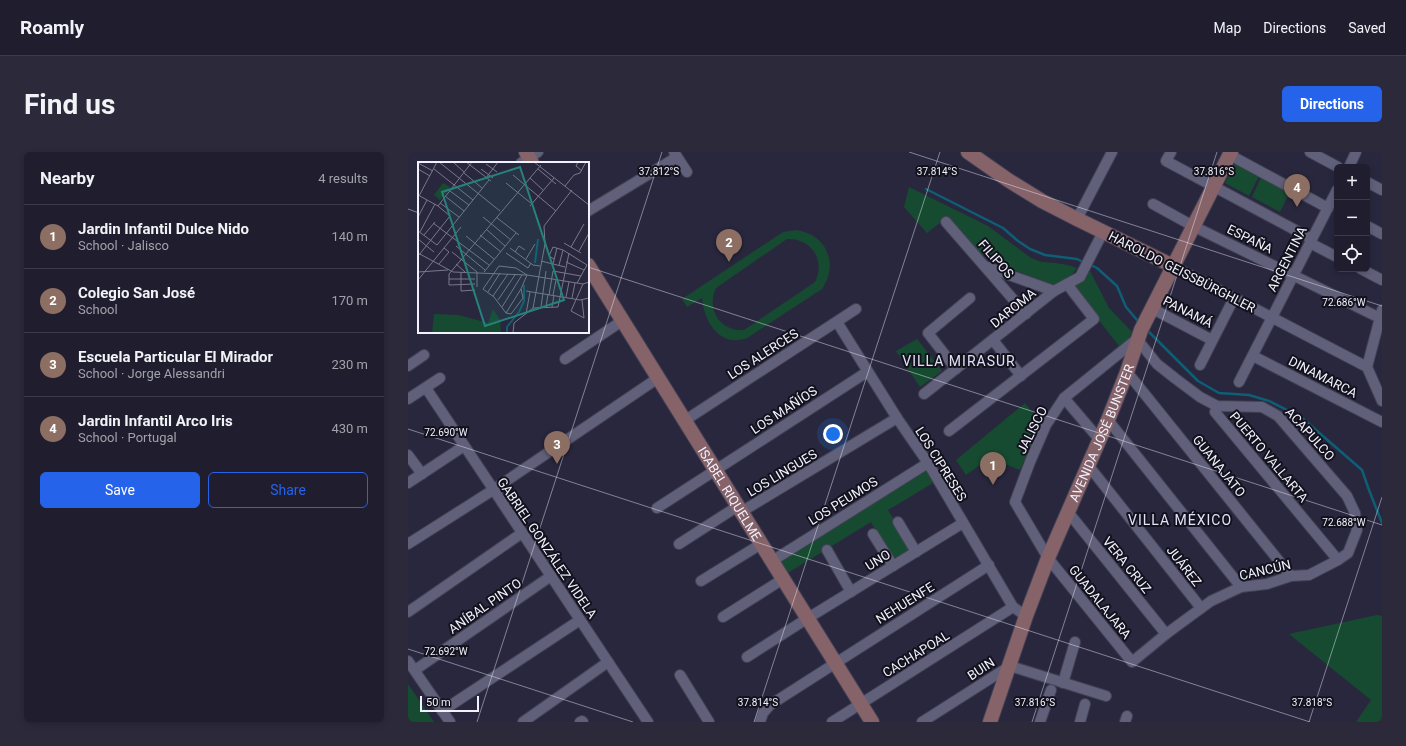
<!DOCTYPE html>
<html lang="en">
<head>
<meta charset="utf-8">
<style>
  :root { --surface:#1f1d2e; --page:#2c2a3a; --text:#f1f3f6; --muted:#a1a2aa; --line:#3c3b4a; --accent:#2563eb }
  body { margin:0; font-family:Roboto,sans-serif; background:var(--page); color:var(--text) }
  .controls { position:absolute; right:12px; top:12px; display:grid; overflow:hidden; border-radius:6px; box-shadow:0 2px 6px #0003 }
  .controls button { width:36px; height:36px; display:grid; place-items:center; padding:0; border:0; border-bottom:1px solid var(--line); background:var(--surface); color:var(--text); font:20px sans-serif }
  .scale { position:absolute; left:12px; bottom:10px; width:59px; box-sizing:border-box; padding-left:4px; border:2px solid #f2f2ff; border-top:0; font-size:11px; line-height:14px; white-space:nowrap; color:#f2f2ff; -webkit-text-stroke:3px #12111c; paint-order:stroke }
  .you { position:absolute; left:425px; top:282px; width:14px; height:14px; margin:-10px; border:3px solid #fff; border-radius:50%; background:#1a73e8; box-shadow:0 0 0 6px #1a73e833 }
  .badge { display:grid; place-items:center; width:26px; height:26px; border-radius:50%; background:var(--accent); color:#fff; font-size:13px; font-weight:700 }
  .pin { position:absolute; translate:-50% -33px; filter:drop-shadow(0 1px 2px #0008) }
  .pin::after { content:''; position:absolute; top:21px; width:14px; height:12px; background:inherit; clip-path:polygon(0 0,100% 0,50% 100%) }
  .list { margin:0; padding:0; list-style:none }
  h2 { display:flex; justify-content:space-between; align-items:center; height:52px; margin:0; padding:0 16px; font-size:17px }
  h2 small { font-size:13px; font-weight:400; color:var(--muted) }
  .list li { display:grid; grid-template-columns:26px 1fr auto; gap:12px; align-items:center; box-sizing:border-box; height:64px; padding:0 16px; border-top:1px solid var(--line) }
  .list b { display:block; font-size:15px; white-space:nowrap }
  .list p { margin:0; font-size:13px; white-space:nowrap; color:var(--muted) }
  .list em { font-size:13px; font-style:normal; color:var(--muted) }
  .actions { display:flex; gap:8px; padding:12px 16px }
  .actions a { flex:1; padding:9px 0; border:1px solid var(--accent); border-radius:6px; text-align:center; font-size:14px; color:var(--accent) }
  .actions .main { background:var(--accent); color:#fff }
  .icon { flex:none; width:22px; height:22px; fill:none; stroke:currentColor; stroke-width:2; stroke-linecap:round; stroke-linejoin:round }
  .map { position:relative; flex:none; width:974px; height:570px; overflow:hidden; border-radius:6px }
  header { display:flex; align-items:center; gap:24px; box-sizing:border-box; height:56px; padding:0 20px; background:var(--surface); border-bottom:1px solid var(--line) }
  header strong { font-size:19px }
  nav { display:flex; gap:22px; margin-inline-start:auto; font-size:14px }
  .intro { display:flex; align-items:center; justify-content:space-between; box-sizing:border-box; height:96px; padding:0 24px }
  h1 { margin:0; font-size:28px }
  .button { padding:10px 18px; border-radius:6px; background:var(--accent); color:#fff; font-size:14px; font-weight:700 }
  main { display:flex; gap:24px; padding:0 24px }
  aside { flex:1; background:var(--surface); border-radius:6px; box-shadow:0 2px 6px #0003 }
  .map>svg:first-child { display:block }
  .green { fill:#164b31; fill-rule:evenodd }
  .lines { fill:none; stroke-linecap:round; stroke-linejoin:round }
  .stream { stroke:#0e5e75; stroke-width:2.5 }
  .street-casing { stroke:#434154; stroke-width:12 }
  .secondary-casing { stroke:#434154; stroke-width:16 }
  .street { stroke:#61607b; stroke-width:10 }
  .secondary { stroke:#866369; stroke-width:14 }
  .ticks { fill:none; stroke:#f2f2ff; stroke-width:1; stroke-opacity:0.45 }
  .labels { text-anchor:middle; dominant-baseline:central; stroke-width:4; stroke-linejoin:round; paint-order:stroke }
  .street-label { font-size:13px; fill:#f2f2ff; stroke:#12111c }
  .neighbourhood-label { font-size:14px; letter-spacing:1px; fill:#e1e1fa; stroke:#12111c }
  .inset-river { fill:none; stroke:#0e5e75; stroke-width:2 }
  .inset-road { fill:none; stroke:#79788b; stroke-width:1 }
  .view { fill:#26827c; fill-opacity:0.15; stroke:#26827c; stroke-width:2 }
  .inset-edge { fill:none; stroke:#f2f2ff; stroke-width:2 }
  .ticks-label { font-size:10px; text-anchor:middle; fill:#f2f2ff; stroke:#12111c; stroke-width:4; stroke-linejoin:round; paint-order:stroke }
</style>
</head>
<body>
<header>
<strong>Roamly</strong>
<nav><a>Map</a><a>Directions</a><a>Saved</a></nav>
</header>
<div class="intro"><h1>Find us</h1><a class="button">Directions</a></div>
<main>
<aside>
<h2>Nearby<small>4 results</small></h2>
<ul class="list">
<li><span class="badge" style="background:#8d6e63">1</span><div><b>Jardin Infantil Dulce Nido</b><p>School · Jalisco</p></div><em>140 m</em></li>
<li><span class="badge" style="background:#8d6e63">2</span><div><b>Colegio San José</b><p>School</p></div><em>170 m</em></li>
<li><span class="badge" style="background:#8d6e63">3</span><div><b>Escuela Particular El Mirador</b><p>School · Jorge Alessandri</p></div><em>230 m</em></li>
<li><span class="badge" style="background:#8d6e63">4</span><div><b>Jardin Infantil Arco Iris</b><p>School · Portugal</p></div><em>430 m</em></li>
</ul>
<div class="actions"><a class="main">Save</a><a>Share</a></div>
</aside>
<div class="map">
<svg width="974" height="570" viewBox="0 0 974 570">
  <rect width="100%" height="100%" fill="#29273e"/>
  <!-- green -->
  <g class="green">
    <path d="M828 9 852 22 841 44 817 31Z"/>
    <path d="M854 23 883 38 872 60 844 45Z"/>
    <path d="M501 35 580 74 623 106 634 110 648 111 660 113 669 116 662 125 645 134 585 109 572 101 538 66 519 81 496 55Z"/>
    <path d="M388 78C419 82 431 112 414 137L339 186C311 196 296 169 294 146L279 155 274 147 375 80ZM379 87C403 86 418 108 407 130L336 178C312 180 298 157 308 136Z"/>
    <path d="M682 119 701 156 724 180 721 186 711 194 665 135 673 131Z"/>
    <path d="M509 187 534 219 512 235 488 199Z"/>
    <path d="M617 251 633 271 612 318 582 306 558 323 548 308Z"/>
    <path d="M517 315 525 331 480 358 504 398 485 411 463 370 378 422 369 408Z"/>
    <path d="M969 463 974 464V570H948L963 548 881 482Z"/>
    <path d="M0 532 26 570H0Z"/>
  </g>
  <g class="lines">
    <!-- stream -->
    <g class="stream">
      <path d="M518 37 595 76 610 89 622 97 637 103 669 107 673 109"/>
      <path d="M685 114 689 116 709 134 718 155 729 168"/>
      <path d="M740 179 790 229 811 241 841 243 861 249 893 265 954 318 961 338 974 371"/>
    </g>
    <defs>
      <g id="street">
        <path d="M266 0 279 20"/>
        <path d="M763 0 758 9 904 87"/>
        <path d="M902 0 930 15"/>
        <path d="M822 3 920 56"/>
        <path d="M113 11 130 0"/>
        <path d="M941 15 948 0"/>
        <path d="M959 30 974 38"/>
        <path d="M745 52 785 74 972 166"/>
        <path d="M180 59 269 5"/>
        <path d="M669 67 704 0"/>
        <path d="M538 70 618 162"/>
        <path d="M959 74 974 82"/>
        <path d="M902 91 929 105"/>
        <path d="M765 114 959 215 974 249"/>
        <path d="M579 115 646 139"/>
        <path d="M953 117 974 128"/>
        <path d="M743 156 804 188"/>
        <path d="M429 170 489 266 520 311 605 455 618 464"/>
        <path d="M729 187 749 212 768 227 792 245 809 254 854 255 870 264 939 344 947 361 949 378 940 401 930 408 901 423 883 424 859 432 833 435 803 449 758 482 724 510 640 406 607 350 622 310 638 273 656 246Z"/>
        <path d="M585 188 613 224"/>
        <path d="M845 204 974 270"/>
        <path d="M157 207 214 169"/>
        <path d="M792 213 826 146"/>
        <path d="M0 214 16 203"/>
        <path d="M959 215 974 158"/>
        <path d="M548 217 520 181 562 146"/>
        <path d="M719 220 883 424"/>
        <path d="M831 230 929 38"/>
        <path d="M18 236 240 570"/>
        <path d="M516 242 646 139 672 125 695 80"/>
        <path d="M656 246 691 287"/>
        <path d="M0 247 32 226"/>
        <path d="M809 254 807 260 930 408"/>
        <path d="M700 268 833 435"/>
        <path d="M276 269 448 157"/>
        <path d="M541 279 686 167 659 132"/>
        <path d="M0 303 14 322"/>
        <path d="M680 313 793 456"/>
        <path d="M0 331 56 294"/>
        <path d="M249 356 459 220"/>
        <path d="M333 360 489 266"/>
        <path d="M660 360 758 482"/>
        <path d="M490 370 508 400"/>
        <path d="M465 382 485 414"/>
        <path d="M0 392 85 338 250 226"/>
        <path d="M271 392 330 354"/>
        <path d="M419 398 443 440"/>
        <path d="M364 409 520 311"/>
        <path d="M293 429 353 392"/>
        <path d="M0 460 114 381"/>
        <path d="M315 465 375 427"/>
        <path d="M339 505 400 466 555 371"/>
        <path d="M0 509 42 570"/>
        <path d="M7 518 143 424"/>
        <path d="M272 523 301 570"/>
        <path d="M655 531 667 490"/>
        <path d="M34 559 172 468"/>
        <path d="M115 570 200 510"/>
        <path d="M172 570 174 569 175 570"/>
        <path d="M352 570 355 561 362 553 581 413"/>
        <path d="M424 570 605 455"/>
        <path d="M514 570 602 514 698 544"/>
        <path d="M632 570 643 538"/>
        <path d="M672 570 677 552"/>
        <path d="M717 570 719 564"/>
      </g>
      <g id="secondary">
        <path d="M118 0 124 11"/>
        <path d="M560 0 600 28 634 49 669 67 765 114"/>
        <path id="s1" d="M180 113 464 570"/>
        <path id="s2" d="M582 570 618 464 640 406 700 268 719 220 733 178 823 0"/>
      </g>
    </defs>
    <!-- street casing -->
    <use href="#street" class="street-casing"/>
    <!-- secondary casing -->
    <use href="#secondary" class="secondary-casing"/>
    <!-- street -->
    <use href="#street" class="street"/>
    <!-- secondary -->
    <use href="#secondary" class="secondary"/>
  </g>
  <!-- ticks -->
  <path class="ticks" d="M501 0 974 154M0 57 11 61M180 115 974 373M0 277 902 570M0 497 225 570M69 570 254 0M346 570 532 0M624 570 809 0M901 570 974 345"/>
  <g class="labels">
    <!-- street labels -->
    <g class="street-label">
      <text transform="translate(842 87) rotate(26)">ESPAÑA</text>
      <text transform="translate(588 107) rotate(49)">FILIPOS</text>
      <text transform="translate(879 107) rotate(-63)">ARGENTINA</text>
      <text transform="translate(774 120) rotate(27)">HAROLDO GEISSBÜRGHLER</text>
      <text transform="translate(605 156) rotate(-39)">DAROMA</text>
      <text transform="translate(780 160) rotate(27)">PANAMÁ</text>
      <text transform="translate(355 202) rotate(-33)">LOS ALERCES</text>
      <text transform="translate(915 225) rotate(27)">DINAMARCA</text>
      <text transform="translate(376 258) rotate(-33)">LOS MAÑÍOS</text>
      <text transform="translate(624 278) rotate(-63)">JALISCO</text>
      <text stroke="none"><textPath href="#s2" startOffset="310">AVENIDA JOSÉ BUNSTER</textPath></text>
      <text transform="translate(902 282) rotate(48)">ACAPULCO</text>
      <text transform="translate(861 305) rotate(50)">PUERTO VALLARTA</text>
      <text transform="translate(533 312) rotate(58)">LOS CIPRESES</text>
      <text transform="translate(811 314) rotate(51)">GUANAJATO</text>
      <text transform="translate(374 321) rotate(-31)">LOS LINGUES</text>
      <text stroke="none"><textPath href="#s1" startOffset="269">ISABEL RIQUELME</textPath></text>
      <text transform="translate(435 349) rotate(-32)">LOS PEUMOS</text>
      <text transform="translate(139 396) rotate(56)">GABRIEL GONZÁLEZ VIDELA</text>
      <text transform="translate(470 408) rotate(-32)">UNO</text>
      <text transform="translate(719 413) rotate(51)">VERA CRUZ</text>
      <text transform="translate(776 414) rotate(52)">JUÁREZ</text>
      <text transform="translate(857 418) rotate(-13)">CANCÚN</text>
      <text transform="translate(692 450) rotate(51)">GUADALAJARA</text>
      <text transform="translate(497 451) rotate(-32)">NEHUENFE</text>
      <text transform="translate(77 454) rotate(-35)">ANÍBAL PINTO</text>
      <text transform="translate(508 502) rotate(-32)">CACHAPOAL</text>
      <text transform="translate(573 517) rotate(-33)">BUIN</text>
    </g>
    <!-- neighbourhood labels -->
    <g class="neighbourhood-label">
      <text x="551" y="209">VILLA MIRASUR</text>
      <text x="772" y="368">VILLA MÉXICO</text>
    </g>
  </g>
  <!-- overview -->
  <g transform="translate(10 10)">
    <rect width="171" height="171" fill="#29273e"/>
    <path d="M25 21 32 25 22 38 16 33ZM75 147 82 158 83 171H14L16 152 40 153 70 161Z" fill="#164b31"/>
    <path class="inset-river" d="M117 101 120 77M89 171V165L101 150 106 139V123"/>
    <path class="inset-road" d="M21 0 82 49M35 0 46 10M48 0 73 19M116 0 171 43M160 0 158 4 164 9M0 1 15 9M68 2 79 10M0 7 12 14M16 7 55 38M63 7 75 16M120 7 138 22M46 11 64 26M95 13 138 49M68 16 80 0M112 16 125 28M88 21 114 42M147 24 156 13 162 11 168 0M32 29 51 43M0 33 20 44 32 54 1 93M1 34 19 0M27 34 46 49M22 41 41 55M20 44 54 0M112 44 136 16M0 55 9 38M65 55 93 78M78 55 101 73M15 61 71 103M68 67 87 84M0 69 19 83 71 18M2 70 17 42M6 73 17 60M62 73 83 90M48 74 76 97M0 77 16 90M146 81 163 91M38 84 67 108M153 85 166 62M92 86 115 103 122 104M161 89 171 71M34 90 59 110V125M97 90 101 84 107 88M0 91 35 110 109 113 165 122 171 120M88 91 110 106 113 101M108 97 117 82M136 97 131 94 135 85 145 88 169 103 159 121M123 99 147 105M148 100 166 108M21 102 31 90 26 86M38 102 47 110M135 102 139 86M141 103 145 88M81 104 98 106 109 113 103 127 105 136 93 152 88 151 76 135 65 127ZM0 110 30 108M43 110V129L57 128M66 110 98 71M31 117H57M0 118 43 65M57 122 31 123V112L123 3M108 129 162 138 171 136M70 130 82 111M131 133 135 109 163 114M135 133 138 118M75 134 90 112M148 135 151 120M154 136 157 121M80 138 97 113M164 138 166 156 153 149 165 122M84 145 104 113M123 145 128 109M128 145 130 132M134 145 136 133M115 146 140 145 151 91M88 151 103 127M108 152 112 130M95 171 96 161 115 146 127 82 126 64 154 28"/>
    <path class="view" d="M102 5 146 138 67 164 24 30Z"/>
    <rect width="171" height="171" class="inset-edge"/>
  </g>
  <g class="ticks-label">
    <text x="251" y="23">37.812°S</text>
    <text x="529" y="23">37.814°S</text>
    <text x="806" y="23">37.816°S</text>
    <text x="936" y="154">72.686°W</text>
    <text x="38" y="284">72.690°W</text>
    <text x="936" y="374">72.688°W</text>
    <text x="38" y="503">72.692°W</text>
    <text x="350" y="554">37.814°S</text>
    <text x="627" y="554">37.816°S</text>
    <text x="904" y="554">37.818°S</text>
  </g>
</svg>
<div class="controls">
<button>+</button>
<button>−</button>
<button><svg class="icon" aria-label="locate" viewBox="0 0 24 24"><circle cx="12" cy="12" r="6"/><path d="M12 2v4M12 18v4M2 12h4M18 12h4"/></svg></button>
</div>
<div class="scale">50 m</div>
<div class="you"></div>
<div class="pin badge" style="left:585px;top:333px;background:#8d6e63">1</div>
<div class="pin badge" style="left:321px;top:110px;background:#8d6e63">2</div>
<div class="pin badge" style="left:149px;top:312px;background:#8d6e63">3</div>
<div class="pin badge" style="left:889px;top:55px;background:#8d6e63">4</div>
</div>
</main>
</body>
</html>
